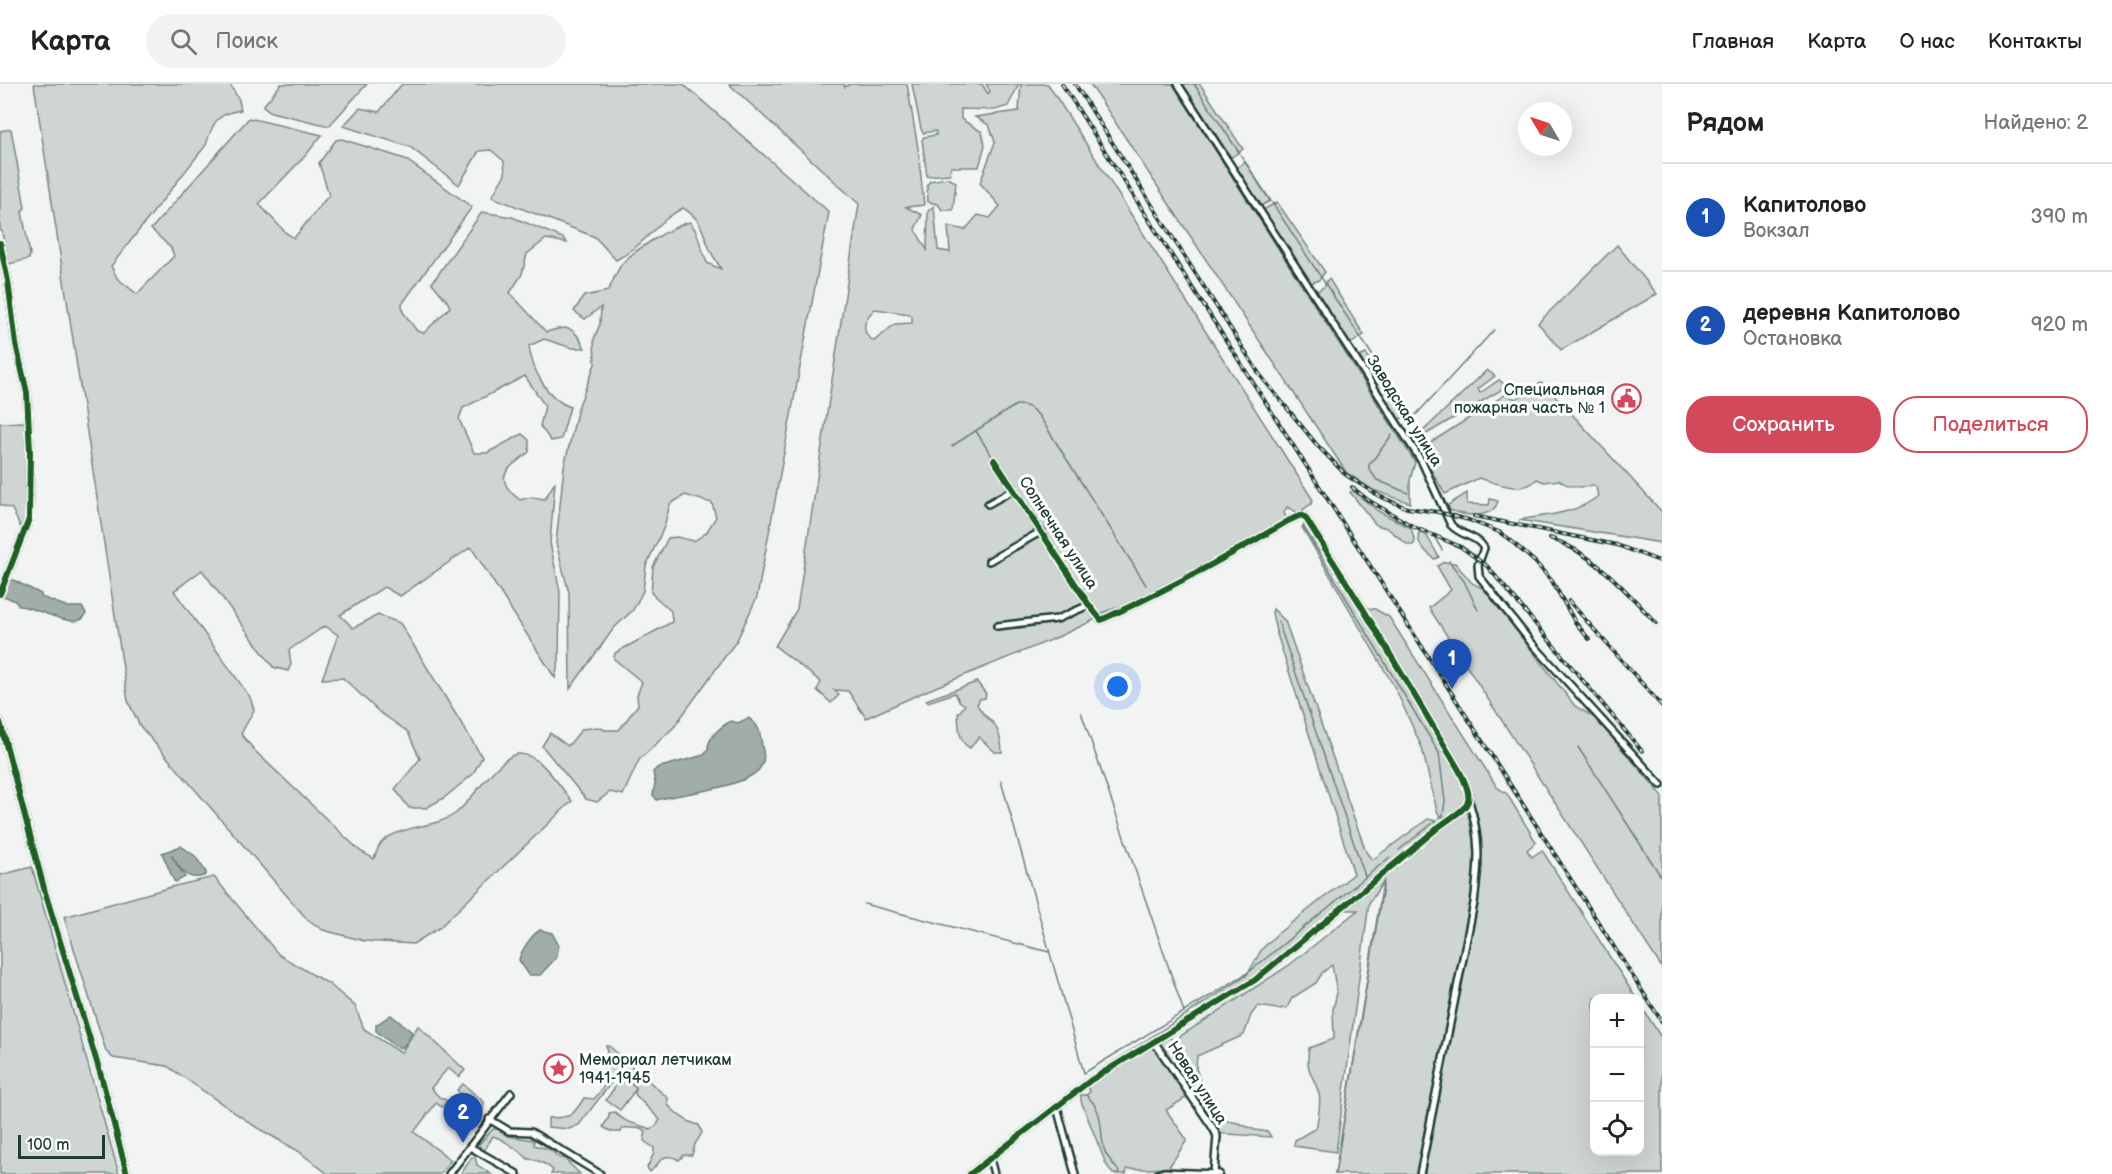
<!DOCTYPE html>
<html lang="ru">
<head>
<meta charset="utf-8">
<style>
  :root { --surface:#fff; --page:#f2f2f2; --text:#222; --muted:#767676; --line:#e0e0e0; --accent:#d1495b }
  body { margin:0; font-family:"Balsamiq Sans",sans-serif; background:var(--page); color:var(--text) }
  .controls { position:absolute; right:18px; bottom:18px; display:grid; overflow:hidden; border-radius:12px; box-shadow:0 6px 24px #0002 }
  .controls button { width:54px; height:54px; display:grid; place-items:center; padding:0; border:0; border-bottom:2px solid var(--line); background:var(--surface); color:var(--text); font:30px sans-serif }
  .compass { position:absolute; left:1518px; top:18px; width:54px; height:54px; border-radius:50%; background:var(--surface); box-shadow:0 6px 24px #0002; rotate:309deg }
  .scale { position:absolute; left:18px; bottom:15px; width:87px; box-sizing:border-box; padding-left:6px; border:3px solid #1f3d34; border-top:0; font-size:16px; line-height:21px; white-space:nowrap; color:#1f3d34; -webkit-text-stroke:4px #fff; paint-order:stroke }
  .you { position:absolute; left:1118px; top:603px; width:21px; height:21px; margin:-15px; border:4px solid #fff; border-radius:50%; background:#1a73e8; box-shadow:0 0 0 9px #1a73e833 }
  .badge { display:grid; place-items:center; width:39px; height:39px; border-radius:50%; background:var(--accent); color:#fff; font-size:20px; font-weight:700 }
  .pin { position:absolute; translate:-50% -50px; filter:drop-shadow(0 2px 3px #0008) }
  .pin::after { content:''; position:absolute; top:32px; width:21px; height:18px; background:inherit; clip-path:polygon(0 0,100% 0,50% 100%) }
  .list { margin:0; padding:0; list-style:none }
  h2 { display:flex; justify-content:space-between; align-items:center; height:78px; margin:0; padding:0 24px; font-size:26px }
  h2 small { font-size:20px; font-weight:400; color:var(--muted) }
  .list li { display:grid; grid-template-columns:39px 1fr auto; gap:18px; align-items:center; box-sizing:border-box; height:108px; padding:0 24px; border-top:2px solid var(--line) }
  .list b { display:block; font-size:22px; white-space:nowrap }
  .list p { margin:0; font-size:20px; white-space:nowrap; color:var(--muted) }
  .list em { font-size:20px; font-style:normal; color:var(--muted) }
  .actions { display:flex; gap:12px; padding:18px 24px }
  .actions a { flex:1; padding:14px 0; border:2px solid var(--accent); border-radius:24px; text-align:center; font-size:21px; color:var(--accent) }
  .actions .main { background:var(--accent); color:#fff }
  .icon { flex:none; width:33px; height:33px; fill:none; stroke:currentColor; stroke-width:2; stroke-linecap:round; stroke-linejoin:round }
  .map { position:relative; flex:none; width:1662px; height:1090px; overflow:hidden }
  header { display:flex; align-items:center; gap:36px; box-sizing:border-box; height:84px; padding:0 30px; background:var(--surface); border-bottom:2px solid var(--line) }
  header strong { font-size:28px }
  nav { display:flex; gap:33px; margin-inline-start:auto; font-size:21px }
  .search { width:420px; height:54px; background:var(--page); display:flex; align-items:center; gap:15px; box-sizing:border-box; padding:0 21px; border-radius:33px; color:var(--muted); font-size:22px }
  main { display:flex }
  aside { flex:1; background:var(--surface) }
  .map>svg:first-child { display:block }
  .green { fill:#ced5d3; stroke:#768984; stroke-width:1.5; fill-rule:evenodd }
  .water { fill:#a1adaa; stroke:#6d807b; stroke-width:1.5 }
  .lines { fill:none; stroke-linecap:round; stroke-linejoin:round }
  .stream { stroke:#6d807b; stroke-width:1.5 }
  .minor-casing { stroke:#1f3d34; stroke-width:10 }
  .minor { stroke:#fff; stroke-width:5 }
  .rail-casing { stroke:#1f3d34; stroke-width:4 }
  .rail { stroke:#fff; stroke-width:1.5; stroke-dasharray:4.5; stroke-linecap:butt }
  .cycleway-casing { stroke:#fff; stroke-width:10 }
  .cycleway { stroke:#1b5e20; stroke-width:6 }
  .labels { text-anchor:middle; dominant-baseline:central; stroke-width:6; stroke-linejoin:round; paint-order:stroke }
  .poi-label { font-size:16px; fill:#1f3d34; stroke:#fff; text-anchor:end }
  .street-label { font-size:16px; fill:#1f3d34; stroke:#fff }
</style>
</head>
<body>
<header>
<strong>Карта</strong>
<div class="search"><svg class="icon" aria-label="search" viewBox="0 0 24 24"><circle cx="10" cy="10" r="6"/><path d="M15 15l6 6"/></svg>Поиск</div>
<nav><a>Главная</a><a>Карта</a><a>О нас</a><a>Контакты</a></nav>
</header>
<main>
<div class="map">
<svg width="1662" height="1090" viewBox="0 0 1662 1090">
  <rect width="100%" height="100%" fill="#f2f3f3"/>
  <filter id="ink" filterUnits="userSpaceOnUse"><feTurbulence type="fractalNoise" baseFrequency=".0167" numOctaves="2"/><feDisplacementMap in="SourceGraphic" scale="12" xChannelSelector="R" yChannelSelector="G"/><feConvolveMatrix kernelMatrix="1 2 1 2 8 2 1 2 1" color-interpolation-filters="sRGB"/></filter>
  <g filter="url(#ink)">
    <!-- green -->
    <g class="green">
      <path d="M34 0H230L239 16 241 26C216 30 213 38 206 61L111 182 117 194 137 210 174 172 171 164 151 145 249 34 322 51 305 72 259 120 286 149 294 154 329 111 319 79 336 56 342 55 405 75 472 123 402 220 403 228 417 247 424 249 450 223 447 217 432 199 482 128 512 133 563 154 567 159 546 155 527 170 522 190 510 209 546 248C570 241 573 242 585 264H572L544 255 529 262C532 285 546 314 570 323L561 355 551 357 540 342 545 322 525 292 463 324 459 335 474 369H487L522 350 529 356V368C507 385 491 394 520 416L531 413 545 415 555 398 550 459 560 508 559 576 555 594 471 463 400 512 384 503 340 531 353 544 378 531 400 539 482 673 473 690 444 714 426 724H409L395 705 420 675 408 648 378 627 343 594 322 595 338 551 325 542 289 566 291 580 288 587 273 583 202 486 174 507 250 613 254 626 241 650 255 667 360 767 374 775C376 769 378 762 382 758 402 740 433 745 455 730 471 718 500 671 518 670 541 669 559 702 572 717L439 844 413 860 365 857 323 846 307 835 140 642 128 617Z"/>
      <path d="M281 0H367L329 42 271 28 263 22Z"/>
      <path d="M402 0H683L829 128 757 513 737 556 674 643 639 676 623 711 610 708 597 718 586 715 542 662 550 649 568 662 582 645 599 643 605 646H619L638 621 637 611 642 598 614 575 615 569 672 538 671 527 651 509 653 483 668 454 677 453 694 457 706 449 716 433 712 419 685 411 670 420 664 443 646 482 643 507 633 526 614 544 570 605 569 509 556 459 564 383 578 324 595 280 594 255 600 240 601 223 585 235 574 227 584 212 608 207C612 199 616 189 621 181 632 167 673 142 690 138L696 147 707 179 721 185C718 179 714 174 711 168 702 148 703 136 683 124 657 137 643 163 616 176L595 153 492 113 505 90 504 77 491 66 479 67 459 101 410 63 343 42 360 24 379 28Z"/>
      <path d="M729 0H844L845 3 850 0H907L918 64 924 121 906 123 922 131 915 145 927 166 928 127 934 122 938 166 950 168 948 142 965 146 978 131 990 134 1000 122 980 99 995 58 989 41 975 33 1019 27 1021 0H1048L1313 416 1311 420 1298 429 1287 423 1284 429 1286 434 1245 459 1133 518 1104 528 1092 537 1058 553 926 607 866 634 848 607 834 606 839 611 831 619 817 606 821 598 775 562 797 525 859 120ZM875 225 909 230 912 232V239L895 240 874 257C860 249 863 235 875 225Z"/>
      <path d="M912 0H982L988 10 990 7 986 0H1019L1008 22 995 26 961 25V35L982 48 985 61 979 83H951L950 90 927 92 922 56 924 53 936 51V47L923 49 921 45Z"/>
      <path d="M1090 0H1173L1415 378 1410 396V419L1373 406 1346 388Z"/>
      <path d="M1182 0H1200L1243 65 1232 73 1230 72Z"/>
      <path d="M11 45 25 123 22 128 30 170 29 175 9 180 6 176 2 147 0 146V47Z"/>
      <path d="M1245 78 1270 117 1259 123 1236 84Z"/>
      <path d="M947 94 956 98 953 126H942L938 120 928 118 927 101 930 97Z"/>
      <path d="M1277 118 1325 188 1319 196 1311 199 1307 195 1263 129V126Z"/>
      <path d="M1617 161 1657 210 1561 266 1538 239Z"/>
      <path d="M1329 195 1364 251 1352 259 1347 257 1315 208 1324 203 1327 196Z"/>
      <path d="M1366 270 1408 329 1407 332 1400 335 1395 331 1359 276V273Z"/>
      <path d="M1487 286 1495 292 1478 305 1480 309 1499 296 1504 300 1501 306 1423 352 1422 348Z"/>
      <path d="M1540 299 1545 301 1662 428V459L1519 436C1546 431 1577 430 1598 412L1596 403 1593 401C1581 405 1568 403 1559 396L1544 398 1537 395C1523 411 1496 399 1479 394L1445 410 1426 377 1427 361 1506 310 1516 315Z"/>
      <path d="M24 338C27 343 28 417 27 427 26 432 24 437 23 441L20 442 12 425 0 421V339Z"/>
      <path d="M1353 407 1378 427 1411 444 1415 458 1413 461H1408L1387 444 1376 441 1350 408Z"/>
      <path d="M1467 409V420L1489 421 1490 415 1498 417C1493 436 1464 432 1450 426L1448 421Z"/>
      <path d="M1304 441 1307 442 1366 524 1375 525 1389 533 1497 703 1507 710 1536 758 1527 766 1532 773 1542 766 1636 914H1594V1068H1640V920L1662 955V1090H1335L1383 798 1369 819 1336 1068 1294 1062 1295 1056 1316 1044C1318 1037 1321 1017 1319 1010 1313 989 1305 989 1309 964L1334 955 1333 925 1337 909 1332 881 1322 889 1316 899 1292 914 1287 924 1277 925 1258 922 1251 931 1244 951 1197 972 1196 984 1209 1025 1223 1036 1238 1039 1255 1046 1268 1048 1271 1053 1214 1049 1187 1013 1166 1026 1187 1056 1169 1083 1152 1085H1127L1126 1090H1113L1106 1080 1081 1017V1011H1086L1090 1008 1087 999 1091 996 1094 998 1168 951 1173 957 1288 882 1358 826H1335L1253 894 1101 988H1097L1247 891 1262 865 1276 851 1354 790 1276 547 1272 529 1273 525 1285 537 1366 768 1372 776 1428 735 1436 737 1440 742V746L1458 732 1440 733 1437 727 1422 664 1396 606 1302 443Z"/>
      <path d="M1419 448 1427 452 1439 473 1434 475C1426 467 1415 460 1419 448Z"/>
      <path d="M1444 478 1455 479 1472 499 1484 505 1575 622 1595 634 1662 711V884L1429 524 1451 506 1437 482Z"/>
      <path d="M977 598 986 610 985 614 980 615 977 620C981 629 987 633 993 639 999 646 1002 660 1002 668H995L979 653 970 664C958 658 959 642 958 630L965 621 959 617 955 609 928 618 926 616Z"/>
      <path d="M32 783 119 1090H0V791Z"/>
      <path d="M214 793 279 871 329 900 355 922 364 945 401 969 418 942 465 986 459 993 448 984 431 1004 439 1013 448 1017 442 1023 436 1019 414 1048 451 1076 440 1090H328L298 1067 256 1043 167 982 113 974 106 967 64 833 175 802Z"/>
      <path d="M606 962H609L668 1014V1021C678 1031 686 1038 699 1041L702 1049 695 1060 692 1071H684L679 1076C663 1066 660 1079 650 1088L647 1084 654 1069V1064L644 1057 646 1047 641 1044C635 1045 630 1043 623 1044L621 1048H612L603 1043 609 1033V1029L615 1028C625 1040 636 1039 650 1045L656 1042 660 1036C652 1027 642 1019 635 1010L636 1005 620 1026 606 1016 621 994 637 1004 621 989 617 991 579 1041 569 1045 548 1043V1034C570 1033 571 1035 584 1014L594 1015C608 999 609 998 602 978L608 966Z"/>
      <path d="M463 1000 484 1018 482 1031 457 1006Z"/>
      <path d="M493 1045H498L507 1052 534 1056V1061L551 1066 558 1073 565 1075 580 1090H551L553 1086C545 1079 538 1075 528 1075 522 1068 501 1054 493 1052L484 1067 481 1068 479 1060Z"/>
      <path d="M472 1073H475L477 1081 491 1090H461Z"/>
    </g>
    <!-- water -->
    <g class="water">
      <path d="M13 496 41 510V513L68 523H82L86 529C81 551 34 521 19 522L15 517 4 512 8 497Z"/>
      <path d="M748 634C760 641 760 649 762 662 764 670 765 677 760 684 746 704 682 709 657 716L653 711 655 699 653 688 657 684 704 671 708 666C707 654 720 643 731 637L738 639Z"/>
      <path d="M181 762 195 772 206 788V791C186 799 181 785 171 771L185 793 176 798 174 797 162 769Z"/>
      <path d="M540 846 552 849 559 862 556 874 540 891H529L519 876C521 866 532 851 540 846Z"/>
      <path d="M391 931 412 948 408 957 402 964 395 962 376 947V941Z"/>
    </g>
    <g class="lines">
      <!-- stream -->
      <g class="stream">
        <path d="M1194 0 1407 324 1413 334 1407 336"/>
        <path d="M1414 333 1494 246"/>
        <path d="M976 347 991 371"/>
        <path d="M1392 351 1369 381V385L1377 396 1408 409"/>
        <path d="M952 362 1016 321C1028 320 1032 325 1040 333L1146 501"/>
        <path d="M1303 442 1439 669 1445 717 1443 731 1399 766"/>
        <path d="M1435 454 1442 466"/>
        <path d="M1449 477 1464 497 1478 526"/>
        <path d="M1278 537 1365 792"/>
        <path d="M1081 628 1184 928"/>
        <path d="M1578 663 1662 794"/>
        <path d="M1001 697 1084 989 1249 888 1390 773"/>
        <path d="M864 820 1049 868"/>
        <path d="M1086 1011C1105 1028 1099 1044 1104 1065 1106 1074 1116 1081 1120 1090"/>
        <path d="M1335 1090 1384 797"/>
      </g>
      <defs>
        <g id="minor">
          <path d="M1178 0 1422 378 1451 441C1461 452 1476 451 1484 464L1478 481 1479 492 1530 557 1661 701"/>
          <path d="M0 159 8 197 16 260 27 309 30 367 29 435 0 510"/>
          <path d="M988 420 1013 406"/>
          <path d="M989 477 1042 447"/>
          <path d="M997 542 1057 535 1089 521"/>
          <path d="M0 638 45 808 102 995 127 1090"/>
          <path d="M1155 959 1213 1044 1217 1052 1214 1089"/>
          <path d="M1057 1023 1075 1090"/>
          <path d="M489 1035 509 1047 531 1048 600 1090"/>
          <path d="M470 1063 517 1090"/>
          <path d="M990 1075 994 1090"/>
          <path d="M449 1090 511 1009"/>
          <path d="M970 1090 1091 996 1255 896 1440 742C1469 721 1477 721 1459 686L1362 523 1305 433 1301 431 1288 437C1227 473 1166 507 1101 536L1089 521 994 376"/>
          <path d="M1158 1090 1164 1088 1219 1090"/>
          <path d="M1420 1090 1474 819C1479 780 1481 755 1469 717"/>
        </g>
      </defs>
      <!-- minor casing -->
      <use href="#minor" class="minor-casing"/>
      <!-- minor -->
      <use href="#minor" class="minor"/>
      <defs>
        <g id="rail">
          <path d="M1062 0 1662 938"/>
          <path d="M1075 0 1260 291 1317 361 1346 391 1379 412 1407 424 1438 428 1469 436 1499 448 1509 455 1535 478 1552 497 1575 538 1589 555"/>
          <path d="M1352 403 1368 416 1414 443 1461 463 1487 482 1642 667"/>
          <path d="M1474 432 1617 461 1662 478"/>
          <path d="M1550 454C1595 470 1624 505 1656 539"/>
          <path d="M1569 517 1662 622"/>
        </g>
      </defs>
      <!-- rail casing -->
      <use href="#rail" class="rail-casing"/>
      <!-- rail -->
      <use href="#rail" class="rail"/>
      <defs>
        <g id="cycleway">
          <path d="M0 159 8 197 16 260 27 309 30 367 29 435 0 510"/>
          <path d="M0 638 45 808 102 995 127 1090"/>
          <path d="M970 1090 1091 996 1255 896 1440 742C1469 721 1477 721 1459 686L1362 523 1305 433 1301 431 1288 437C1227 473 1166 507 1101 536L1089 521 994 376"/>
        </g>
      </defs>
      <!-- cycleway casing -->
      <use href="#cycleway" class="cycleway-casing"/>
      <!-- cycleway -->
      <use href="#cycleway" class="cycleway"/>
    </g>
  </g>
  <!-- icons -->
  <defs>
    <symbol id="civic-ring" viewBox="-11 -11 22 22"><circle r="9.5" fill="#fff" stroke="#d1495b" stroke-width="1.5"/><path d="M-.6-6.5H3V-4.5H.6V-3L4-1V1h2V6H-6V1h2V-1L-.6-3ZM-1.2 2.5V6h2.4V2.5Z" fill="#d1495b"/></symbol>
    <symbol id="sight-ring" viewBox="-11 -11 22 22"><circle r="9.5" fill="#fff" stroke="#d1495b" stroke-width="1.5"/><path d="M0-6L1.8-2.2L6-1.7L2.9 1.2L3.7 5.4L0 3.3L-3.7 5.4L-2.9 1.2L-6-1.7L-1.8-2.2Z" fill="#d1495b"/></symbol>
  </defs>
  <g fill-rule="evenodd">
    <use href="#civic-ring" x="1610" y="298" width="33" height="33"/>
    <use href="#sight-ring" x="542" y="968" width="33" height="33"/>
  </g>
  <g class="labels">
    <!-- poi labels -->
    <g class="poi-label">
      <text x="1605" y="306">Специальная<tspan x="1605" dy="18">пожарная часть № 1</tspan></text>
      <text x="579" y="976" text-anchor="start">Мемориал летчикам<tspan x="579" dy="18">1941-1945</tspan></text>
    </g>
    <!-- street labels -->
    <g class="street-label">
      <text transform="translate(1404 327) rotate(58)">Заводская улица</text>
      <text transform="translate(1058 449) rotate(57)">Солнечная улица</text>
      <text transform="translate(1197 999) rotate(57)">Новая улица</text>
    </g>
  </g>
</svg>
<div class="controls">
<button>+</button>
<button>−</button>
<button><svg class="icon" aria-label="locate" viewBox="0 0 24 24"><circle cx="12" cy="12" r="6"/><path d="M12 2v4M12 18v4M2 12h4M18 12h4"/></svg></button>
</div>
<svg class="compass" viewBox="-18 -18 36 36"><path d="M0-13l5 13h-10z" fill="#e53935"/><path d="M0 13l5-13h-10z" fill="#767676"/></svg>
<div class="scale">100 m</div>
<div class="you"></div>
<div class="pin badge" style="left:1452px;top:605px;background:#1a4fb4">1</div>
<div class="pin badge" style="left:463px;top:1059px;background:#1a4fb4">2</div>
</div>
<aside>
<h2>Рядом<small>Найдено: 2</small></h2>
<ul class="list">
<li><span class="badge" style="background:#1a4fb4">1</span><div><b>Капитолово</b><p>Вокзал</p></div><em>390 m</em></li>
<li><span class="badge" style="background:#1a4fb4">2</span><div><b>деревня Капитолово</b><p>Остановка</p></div><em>920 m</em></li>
</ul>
<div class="actions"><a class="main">Сохранить</a><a>Поделиться</a></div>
</aside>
</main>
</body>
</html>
